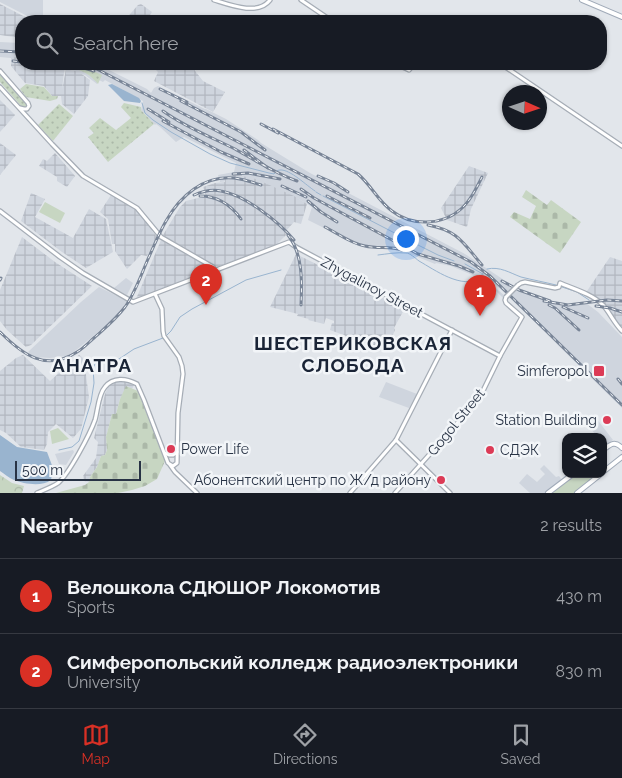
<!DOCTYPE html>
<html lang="en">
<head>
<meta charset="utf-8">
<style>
  :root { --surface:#171b24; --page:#20242c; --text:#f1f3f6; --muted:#9ea1a6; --line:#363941; --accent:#d93025 }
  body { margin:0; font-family:Raleway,sans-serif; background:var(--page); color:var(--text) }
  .controls { position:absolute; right:15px; bottom:15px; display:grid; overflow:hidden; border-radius:10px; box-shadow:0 1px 4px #0004 }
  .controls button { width:45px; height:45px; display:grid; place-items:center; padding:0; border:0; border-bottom:1px solid var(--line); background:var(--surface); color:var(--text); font:25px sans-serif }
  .compass { position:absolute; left:502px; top:85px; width:45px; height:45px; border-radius:50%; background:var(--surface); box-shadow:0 1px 4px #0004; rotate:93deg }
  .scale { position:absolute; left:15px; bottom:12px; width:126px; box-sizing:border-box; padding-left:5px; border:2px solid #283345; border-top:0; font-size:14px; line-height:18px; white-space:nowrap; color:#283345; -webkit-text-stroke:4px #f2f5f8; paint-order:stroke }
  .you { position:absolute; left:405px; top:238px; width:18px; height:18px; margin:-12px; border:4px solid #fff; border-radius:50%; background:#1a73e8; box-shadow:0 0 0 8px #1a73e833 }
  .badge { display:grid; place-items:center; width:32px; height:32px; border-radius:50%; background:var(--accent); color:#fff; font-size:16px; font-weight:700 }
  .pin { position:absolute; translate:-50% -41px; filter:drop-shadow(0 1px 2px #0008) }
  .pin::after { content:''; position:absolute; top:26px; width:18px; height:15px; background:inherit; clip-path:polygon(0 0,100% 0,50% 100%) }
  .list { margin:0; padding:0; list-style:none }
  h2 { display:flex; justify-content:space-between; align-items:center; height:65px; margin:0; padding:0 20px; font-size:21px }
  h2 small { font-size:16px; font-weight:400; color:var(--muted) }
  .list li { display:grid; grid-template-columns:32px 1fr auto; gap:15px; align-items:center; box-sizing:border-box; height:75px; padding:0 20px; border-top:1px solid var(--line) }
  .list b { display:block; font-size:19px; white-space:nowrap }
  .list p { margin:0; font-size:16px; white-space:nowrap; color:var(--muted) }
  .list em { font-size:16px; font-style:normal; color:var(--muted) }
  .icon { flex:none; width:28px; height:28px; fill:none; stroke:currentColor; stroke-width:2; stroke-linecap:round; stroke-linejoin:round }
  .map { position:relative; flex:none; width:622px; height:493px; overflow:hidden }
  .search { position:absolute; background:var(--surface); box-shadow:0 1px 4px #0004; left:15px; right:15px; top:15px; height:55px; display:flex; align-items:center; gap:12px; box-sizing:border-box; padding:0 18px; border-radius:20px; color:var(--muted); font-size:19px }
  .sheet { height:215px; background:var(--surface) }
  nav { display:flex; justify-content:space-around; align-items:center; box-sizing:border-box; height:70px; border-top:1px solid var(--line); background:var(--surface); font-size:14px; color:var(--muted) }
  nav a { display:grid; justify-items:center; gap:2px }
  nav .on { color:var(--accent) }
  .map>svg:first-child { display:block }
  .built { fill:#cfd5de }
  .industrial { fill:url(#industrial-grid) }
  .grass { fill:url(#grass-dots) }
  .forest { fill:url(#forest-crowns) }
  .cemetery { fill:url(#cemetery-stones) }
  .park { fill:#c7d6c2 }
  .water { fill:#99b4cf }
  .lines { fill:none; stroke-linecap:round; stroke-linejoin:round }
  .stream { stroke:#99b4cf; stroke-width:1 }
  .secondary-casing { stroke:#a6adb6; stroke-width:5.5 }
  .primary-casing { stroke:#a0aab8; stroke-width:6 }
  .secondary { stroke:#fff; stroke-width:3 }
  .primary { stroke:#fff; stroke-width:4 }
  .rail-casing { stroke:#798597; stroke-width:3 }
  .rail { stroke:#f2f5f8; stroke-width:1; stroke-dasharray:4; stroke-linecap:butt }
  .secondary-bridge-casing { stroke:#a6adb6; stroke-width:5.5; stroke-linecap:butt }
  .secondary-bridge { stroke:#fff; stroke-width:3 }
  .poi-dot { fill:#dc3b56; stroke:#f2f5f8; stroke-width:2 }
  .labels { text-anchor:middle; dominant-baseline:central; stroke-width:5; stroke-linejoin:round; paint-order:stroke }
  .street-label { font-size:14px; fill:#283345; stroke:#f2f5f8 }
  .poi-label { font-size:14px; fill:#283345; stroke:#f2f5f8; text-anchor:end }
  .district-label { font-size:19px; font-weight:bold; letter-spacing:1px; fill:#1a2436; stroke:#f2f5f8 }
</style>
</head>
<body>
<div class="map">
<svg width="622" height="493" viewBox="0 0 622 493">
  <defs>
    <pattern id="industrial-grid" width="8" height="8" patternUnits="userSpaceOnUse" patternTransform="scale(1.25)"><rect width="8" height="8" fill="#cfd5de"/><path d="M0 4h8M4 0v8" fill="none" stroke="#b2b7c0"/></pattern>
    <pattern id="grass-dots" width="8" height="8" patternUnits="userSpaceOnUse" patternTransform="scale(1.25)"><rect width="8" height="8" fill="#c7d6c2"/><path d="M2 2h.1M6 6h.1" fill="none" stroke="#abb8a8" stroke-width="1.8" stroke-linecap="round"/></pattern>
    <pattern id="forest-crowns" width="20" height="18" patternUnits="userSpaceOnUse" patternTransform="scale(1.25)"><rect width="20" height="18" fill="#c7d6c2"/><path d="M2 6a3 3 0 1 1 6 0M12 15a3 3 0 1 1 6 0" fill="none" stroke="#abb8a8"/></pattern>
    <pattern id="cemetery-stones" width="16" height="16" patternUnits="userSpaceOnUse" patternTransform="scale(1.25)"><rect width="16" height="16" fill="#c7d6c2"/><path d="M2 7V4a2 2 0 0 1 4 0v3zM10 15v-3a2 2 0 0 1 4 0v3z" fill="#abb8a8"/></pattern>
  </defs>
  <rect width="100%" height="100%" fill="#e2e6eb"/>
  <!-- built -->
  <g class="built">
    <path d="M0 0H43V21H37L0 2Z"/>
    <path d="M0 42 21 43V59L0 57Z"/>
    <path d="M60 64H97L147 89 151 93 154 88 158 86 205 109H206L226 119 258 140 261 143 310 173 465 254 519 290 550 302 567 304 586 303 598 312 622 337V408L561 348 525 310 510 296 499 288 493 284 492 285 505 296 503 298 487 282 477 277 451 266 436 263 435 264 398 249 360 246 308 220 312 207 297 198 229 181 220 182 218 175 234 172 236 163 184 137 176 142 160 127 156 124 155 125 141 110 143 101 105 80 103 82 99 80 97 84 85 75 80 74 75 72V71L66 69V65Z"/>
    <path d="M126 278 133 283 127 295 114 288Z"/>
    <path d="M99 287 127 301 115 318 75 351 66 356 50 358 36 357 31 355 28 352 81 302Z"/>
    <path d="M386 382 417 394 409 408 379 397Z"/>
    <path d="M593 414 613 440 604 447 603 437H597L587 423Z"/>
    <path d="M73 450 74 452 66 465 59 464 55 454Z"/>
    <path d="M544 465 556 477 559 476 562 480 545 493H530L519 483 527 474 537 482 545 474 540 469Z"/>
  </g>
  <!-- industrial -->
  <g class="industrial">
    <path d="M0 4 33 21H21V38L0 35Z"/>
    <path d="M141 4 152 12 146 21H124L138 5Z"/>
    <path d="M11 57 21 58V64H65L62 89 66 69 79 72 90 80 88 96 74 114 62 104 61 96H52L44 86 25 83 11 66Z"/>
    <path d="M148 64H193L192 67 203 81 225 92 213 112 154 81 158 72 153 67Z"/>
    <path d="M0 100 15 115 0 132Z"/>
    <path d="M0 143 16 155 0 175Z"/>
    <path d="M55 153 75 176 67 187 57 181V177L39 166 43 159 47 161Z"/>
    <path d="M469 166 488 173 471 209 467 227 447 220 441 208Z"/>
    <path d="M241 173 242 176 256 179 294 196 307 204 301 224 294 222 285 232 286 235 278 243 279 244 217 267 163 235 180 207 186 201 206 196 203 187 215 183 225 182V177Z"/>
    <path d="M31 193 45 199 35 217 73 238 89 209 106 219 113 252 86 268 62 252 21 221Z"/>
    <path d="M111 195 136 209 153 229 152 231 157 237 147 256 141 255 127 269 115 251V244H112L108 219 100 212Z"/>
    <path d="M22 237 55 262 92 286 31 345 26 347 7 330 0 321V290Z"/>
    <path d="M161 240 212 269 136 299Z"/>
    <path d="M296 254 405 308 394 328 395 330 388 346 391 347 389 351 386 349 385 352 365 343 330 330 332 323H334V321L326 318 324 324 308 320 309 319 297 316 298 314 270 307Z"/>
    <path d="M610 257 622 261V329L616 323 608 309 587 293V291Z"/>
    <path d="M23 355 50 381 79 355 82 357 87 364 86 375 89 397 81 429 73 438 56 424 48 432 47 444 44 450 21 447 6 433 0 430V371L16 358Z"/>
    <path d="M117 381H124L134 385 132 389 127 386 120 399 116 414H112L106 437 107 450 105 455 101 456 97 467 90 477 89 482 84 481 83 476 96 458 98 442 94 438 105 394 109 385Z"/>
  </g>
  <!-- grass -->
  <g class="grass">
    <path d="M65 64H69V66L91 70 102 75 98 84C88 72 81 70 66 67Z"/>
    <path d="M0 75 26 102V106L25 107H22L0 82Z"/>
    <path d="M26 84 44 87 52 96H58L57 99 50 101 26 97 20 89Z"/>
    <path d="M124 103 141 107V110L154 124 108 162 88 137 94 133 89 128 100 118 116 130 131 118 121 107Z"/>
    <path d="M59 104 73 116 53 141 38 125Z"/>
  </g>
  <!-- forest -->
  <path class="forest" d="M0 475 12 483 24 486 22 493H0Z"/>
  <!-- cemetery -->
  <g class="cemetery">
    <path d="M526 190 547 205 551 200 581 222 560 253 510 217 514 212 530 219 536 206 522 197Z"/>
    <path d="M126 386 138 391 165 461 157 479 145 486 132 490 118 493H56L85 485 89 482 90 477 97 467 101 456 105 455 107 450 106 437 112 414H116L120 399Z"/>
  </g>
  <!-- park -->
  <g class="park">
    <path d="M45 202 65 213 60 223 39 212Z"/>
    <path d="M58 428 69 439 52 444 50 431Z"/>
    <path d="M577 474H599L575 493H552Z"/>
  </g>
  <!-- water -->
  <g class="water">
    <path d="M112 84 139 98 141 101 140 103 124 101 108 85Z"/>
    <path d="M0 435 17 447 47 452 53 468 51 480C42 487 24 484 14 480 9 478 5 474 0 471Z"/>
  </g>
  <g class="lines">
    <!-- stream -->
    <g class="stream">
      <path d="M142 103 145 113 153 120 171 132 210 154 230 163 269 173 274 174C276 172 277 170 280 170 290 169 307 186 315 191"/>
      <path d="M316 192 321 195"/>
      <path d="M323 196 414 243 438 255 454 261"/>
      <path d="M378 255C387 254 397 252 406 253 410 253 415 258 419 261 435 270 462 290 480 278"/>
      <path d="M465 264 483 274"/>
      <path d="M487 269C500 266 510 273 521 277 533 280 544 282 556 285"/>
      <path d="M481 276 484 272"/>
      <path d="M562 287 577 292 589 300"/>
      <path d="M166 336 171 331 180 317 192 309 246 280 281 270"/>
      <path d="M59 450 72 447 79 441 91 402 94 383 93 368 95 364 99 360 114 361 119 359 134 349 163 338"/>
    </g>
    <defs>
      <g id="secondary">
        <path d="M214 0C230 5 258 16 270 0"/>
        <path d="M301 0 332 21"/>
        <path d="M396 64 409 70 414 64"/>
        <path d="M501 64 622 146"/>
        <path d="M0 71 28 103 29 106 27 109H24L20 108"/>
        <path d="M0 87 52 144 83 176 137 208 161 237 213 267 215 270"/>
        <path d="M0 211 60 257 83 273 133 302 289 242 296 247 500 356"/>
        <path d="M518 285 521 283 525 282 555 288 559 287 560 283C574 289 592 294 603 305 610 313 614 323 622 331"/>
        <path d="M396 440 450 493"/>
        <path d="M165 453 169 455H173L177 452"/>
        <path d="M170 465 175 472 197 493"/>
        <path d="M37 493C44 490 52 487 58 483 69 474 90 434 95 420 98 410 98 395 105 387 113 377 126 378 137 384L144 400 168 463 173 466 177 463 178 413 183 374 182 366 179 357 164 336 163 331 162 309 155 294"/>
        <path d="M350 493 396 440 452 330"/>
        <path d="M395 493 479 399 500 356 522 317 506 303 505 300 506 297"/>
      </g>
      <g id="primary">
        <path d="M582 0 622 17"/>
        <path d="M603 450C610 445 614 440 622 448"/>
        <path d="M603 472 622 457"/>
        <path d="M548 493 573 474"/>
        <path d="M577 493 601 474"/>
      </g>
    </defs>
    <!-- secondary casing -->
    <use href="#secondary" class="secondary-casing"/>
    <!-- primary casing -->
    <use href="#primary" class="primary-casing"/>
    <!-- secondary -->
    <use href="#secondary" class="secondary"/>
    <!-- primary -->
    <use href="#primary" class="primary"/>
    <defs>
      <g id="rail">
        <path d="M0 51 21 52"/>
        <path d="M13 61 21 62"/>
        <path d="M36 64C55 66 75 64 94 71"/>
        <path d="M87 64 471 262 490 276 622 405"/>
        <path d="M160 89 187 102"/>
        <path d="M181 101 241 132 265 150"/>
        <path d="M148 109 169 122"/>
        <path d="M163 111C185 127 211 137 235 149 256 161 275 173 297 181"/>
        <path d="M163 121 221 152 249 164"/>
        <path d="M261 124 278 133"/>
        <path d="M273 129 358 174C371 185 378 201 392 211 411 226 442 226 461 209 470 201 476 189 482 177"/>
        <path d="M244 150 268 168"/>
        <path d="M233 174 248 173 280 179"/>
        <path d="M318 176 334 183 348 192"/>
        <path d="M282 186 306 197"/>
        <path d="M301 189 314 198 418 254 459 266 473 272"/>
        <path d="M194 195C203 191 212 189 221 191 245 195 279 222 294 240"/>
        <path d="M200 196C218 196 231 205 241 219"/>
        <path d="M327 196 370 218"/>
        <path d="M308 201 321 212 337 222"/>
        <path d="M428 225C459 231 463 243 482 265"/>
        <path d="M325 227C337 233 352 244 365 246 378 249 390 246 402 250"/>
        <path d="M288 235C303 254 302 282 301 305"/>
        <path d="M0 280 1 278"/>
        <path d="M502 281 519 290 550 301"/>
        <path d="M544 301 568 305 607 300 622 301"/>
        <path d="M549 305 555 308 579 330"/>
        <path d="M596 306 610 308 622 312"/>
        <path d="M563 307 588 318"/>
        <path d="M0 332C23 355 46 372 77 352 84 348 89 342 95 337 105 328 116 319 125 307 135 293 141 275 148 259 154 246 159 233 166 221 180 196 204 175 234 178 243 179 252 182 261 185"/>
        <path d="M618 379 622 384"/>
      </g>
    </defs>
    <!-- rail casing -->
    <use href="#rail" class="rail-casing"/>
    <!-- rail -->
    <use href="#rail" class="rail"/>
    <defs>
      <path id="secondary-bridge" d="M506 297 518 285"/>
    </defs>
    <!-- secondary-bridge casing -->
    <use href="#secondary-bridge" class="secondary-bridge-casing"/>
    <!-- secondary-bridge -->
    <use href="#secondary-bridge" class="secondary-bridge"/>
  </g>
  <!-- markers -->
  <g class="poi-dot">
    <rect x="593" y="365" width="12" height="12" rx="2.5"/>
    <circle cx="607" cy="420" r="5"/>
    <circle cx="171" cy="449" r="5"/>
    <circle cx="490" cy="450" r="5"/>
    <circle cx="441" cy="480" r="5"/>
  </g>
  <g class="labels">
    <!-- street labels -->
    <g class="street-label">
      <text transform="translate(372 287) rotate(28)">Zhygalinoy Street</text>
      <text transform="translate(456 422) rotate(-51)">Gogol Street</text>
    </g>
    <!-- poi labels -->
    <g class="poi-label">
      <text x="588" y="371">Simferopol</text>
      <text x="597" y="420">Station Building</text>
      <text x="181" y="449" text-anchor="start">Power Life</text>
      <text x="500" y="450" text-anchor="start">СДЭК</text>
      <text x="431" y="480">Абонентский центр по Ж/д району</text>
    </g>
    <!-- district labels -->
    <g class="district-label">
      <text x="353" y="343">ШЕСТЕРИКОВСКАЯ<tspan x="353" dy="22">СЛОБОДА</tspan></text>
      <text x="92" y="365">АНАТРА</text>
    </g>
  </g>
</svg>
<div class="controls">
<button><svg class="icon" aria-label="layers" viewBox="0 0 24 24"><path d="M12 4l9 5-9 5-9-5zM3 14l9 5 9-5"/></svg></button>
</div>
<svg class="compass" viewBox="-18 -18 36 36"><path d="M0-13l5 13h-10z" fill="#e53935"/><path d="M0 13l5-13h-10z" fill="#9ea1a6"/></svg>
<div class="scale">500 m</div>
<div class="you"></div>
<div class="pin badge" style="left:480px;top:316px">1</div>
<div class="pin badge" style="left:206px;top:305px">2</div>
<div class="search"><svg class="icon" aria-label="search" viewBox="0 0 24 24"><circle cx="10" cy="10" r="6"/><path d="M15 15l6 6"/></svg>Search here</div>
</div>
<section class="sheet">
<h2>Nearby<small>2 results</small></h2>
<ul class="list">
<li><span class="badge">1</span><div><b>Велошкола СДЮШОР Локомотив</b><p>Sports</p></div><em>430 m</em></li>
<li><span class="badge">2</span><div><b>Симферопольский колледж радиоэлектроники</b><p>University</p></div><em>830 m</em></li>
</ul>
</section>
<nav>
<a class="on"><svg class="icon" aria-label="map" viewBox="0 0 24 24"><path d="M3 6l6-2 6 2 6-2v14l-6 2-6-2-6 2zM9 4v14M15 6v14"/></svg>Map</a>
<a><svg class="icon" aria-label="directions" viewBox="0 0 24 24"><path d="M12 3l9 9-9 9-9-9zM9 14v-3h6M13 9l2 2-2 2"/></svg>Directions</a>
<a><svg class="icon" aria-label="saved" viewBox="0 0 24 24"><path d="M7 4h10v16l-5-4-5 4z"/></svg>Saved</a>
</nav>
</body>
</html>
